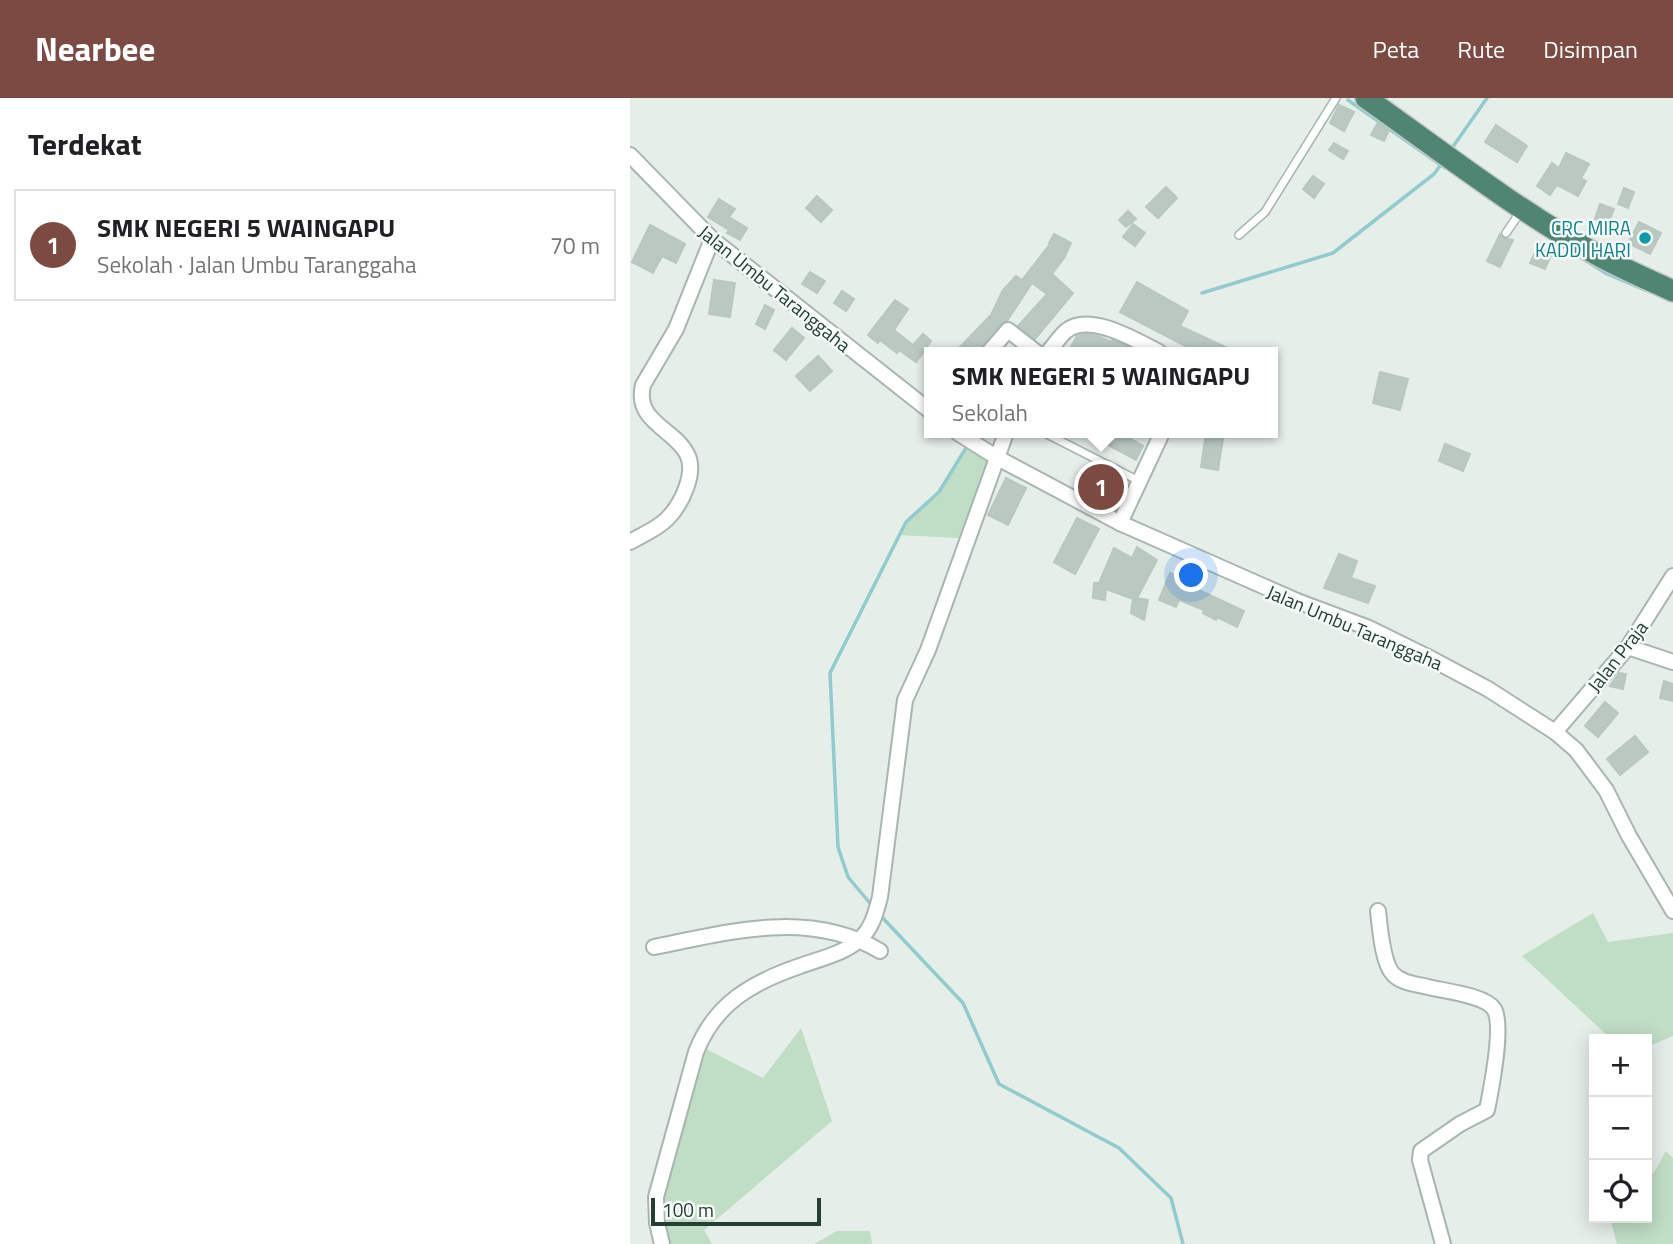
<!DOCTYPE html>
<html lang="id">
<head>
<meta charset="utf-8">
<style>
  :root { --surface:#fff; --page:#f6f6f6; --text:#202124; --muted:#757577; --line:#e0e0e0; --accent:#7a4a43 }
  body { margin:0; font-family:"Titillium Web",sans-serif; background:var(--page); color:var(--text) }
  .controls { position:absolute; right:21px; bottom:21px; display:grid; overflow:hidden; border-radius:0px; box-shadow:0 4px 18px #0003 }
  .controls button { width:63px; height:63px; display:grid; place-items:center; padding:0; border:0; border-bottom:2px solid var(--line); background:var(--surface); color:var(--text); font:35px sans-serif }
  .scale { position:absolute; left:21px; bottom:18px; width:170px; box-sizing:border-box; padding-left:7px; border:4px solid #263f35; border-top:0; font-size:19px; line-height:24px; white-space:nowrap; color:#263f35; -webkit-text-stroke:5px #f6faf8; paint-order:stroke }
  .you { position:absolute; left:562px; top:478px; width:24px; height:24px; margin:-18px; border:5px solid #fff; border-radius:50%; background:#1a73e8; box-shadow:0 0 0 10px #1a73e833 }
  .badge { display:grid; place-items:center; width:46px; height:46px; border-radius:50%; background:var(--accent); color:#fff; font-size:23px; font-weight:700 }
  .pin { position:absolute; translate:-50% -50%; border:4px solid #fff; box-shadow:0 2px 7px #0006 }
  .popup { position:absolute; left:294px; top:249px; width:354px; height:91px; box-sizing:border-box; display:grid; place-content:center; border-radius:0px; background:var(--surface); filter:drop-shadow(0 2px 5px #0005); font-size:23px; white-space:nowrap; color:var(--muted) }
  .popup b { font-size:26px; color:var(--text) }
  .popup::after { content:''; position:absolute; left:50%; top:100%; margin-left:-14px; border:14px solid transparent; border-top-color:var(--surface) }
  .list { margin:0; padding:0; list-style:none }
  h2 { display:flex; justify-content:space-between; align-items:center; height:91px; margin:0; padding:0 28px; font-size:30px }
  h2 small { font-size:23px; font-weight:400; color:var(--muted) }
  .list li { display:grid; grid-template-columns:46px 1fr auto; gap:21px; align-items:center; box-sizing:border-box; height:112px; margin:0 14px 14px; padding:0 14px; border:2px solid var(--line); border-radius:0px }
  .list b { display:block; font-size:26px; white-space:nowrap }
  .list p { margin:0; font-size:23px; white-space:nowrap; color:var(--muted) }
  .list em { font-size:23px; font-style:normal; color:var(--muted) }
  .icon { flex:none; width:38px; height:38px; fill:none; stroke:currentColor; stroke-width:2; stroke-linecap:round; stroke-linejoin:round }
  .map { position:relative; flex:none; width:1043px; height:1146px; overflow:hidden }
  header { display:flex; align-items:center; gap:42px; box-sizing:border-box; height:98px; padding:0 35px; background:var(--accent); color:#fff }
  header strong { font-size:33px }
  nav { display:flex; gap:38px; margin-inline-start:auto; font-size:24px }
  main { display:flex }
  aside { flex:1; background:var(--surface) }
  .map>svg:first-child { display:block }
  .built { fill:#d4ddd8 }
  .green { fill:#c0ddc5 }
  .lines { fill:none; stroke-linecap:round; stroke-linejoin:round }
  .stream { stroke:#92cbce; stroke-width:3.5 }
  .building { fill:#bbc8c2; stroke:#b8c7bf; stroke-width:2 }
  .service-casing { stroke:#a9b6af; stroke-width:10 }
  .minor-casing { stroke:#a9b6af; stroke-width:18 }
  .trunk-casing { stroke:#c2c9c6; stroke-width:24 }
  .service { stroke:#fff; stroke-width:7 }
  .minor { stroke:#fff; stroke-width:14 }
  .trunk { stroke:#508473; stroke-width:21 }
  .culture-dot { fill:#0f9aa8; stroke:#f6faf8; stroke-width:2.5 }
  .labels { text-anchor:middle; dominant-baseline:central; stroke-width:5; stroke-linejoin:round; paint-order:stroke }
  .culture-label { font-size:19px; fill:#0d838f; stroke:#f6faf8; text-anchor:end }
  .street-label { font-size:19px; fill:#263f35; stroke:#f6faf8 }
</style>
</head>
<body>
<header>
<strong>Nearbee</strong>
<nav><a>Peta</a><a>Rute</a><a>Disimpan</a></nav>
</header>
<main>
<aside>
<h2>Terdekat<small></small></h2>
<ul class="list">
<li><span class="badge">1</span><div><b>SMK NEGERI 5 WAINGAPU</b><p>Sekolah · Jalan Umbu Taranggaha</p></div><em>70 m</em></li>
</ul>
</aside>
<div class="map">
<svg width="1043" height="1146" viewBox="0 0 1043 1146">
  <rect width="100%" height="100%" fill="#e6eee9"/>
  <!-- built -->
  <path class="built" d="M462 372 491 388 481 406 451 390Z"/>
  <!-- green -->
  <g class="green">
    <path d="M339 343 365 358 329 440 269 437 276 424 309 394Z"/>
    <path d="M963 815 978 844 1043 835V938L1017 949V941H981L892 858Z"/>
    <path d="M171 930 202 1023 74 1132 82 1146H37L29 1103 72 949 133 980Z"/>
    <path d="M1036 1053 1043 1060V1146H987L980 1120H1017V1071L1023 1076Z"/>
    <path d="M207 1133H240L242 1146H184Z"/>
  </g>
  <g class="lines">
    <!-- stream -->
    <g class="stream">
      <path d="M718 2 815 70"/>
      <path d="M820 53 857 0"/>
      <path d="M947 157 977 176 1015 192"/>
      <path d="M572 195 703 155 804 76 812 65"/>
      <path d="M244 810 218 779 208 749 200 575 276 424 309 394 339 345"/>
      <path d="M249 816 333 905 369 986 489 1050 541 1100 553 1146"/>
    </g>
  </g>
  <!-- building -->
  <g class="building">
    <path d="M709 7 724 14 714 33 700 25Z"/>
    <path d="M747 26 759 32 754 43 741 37Z"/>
    <path d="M866 27 897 48 887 64 855 44Z"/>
    <path d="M704 45 718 53 713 61 699 52Z"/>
    <path d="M936 55 959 66 951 80 956 83 948 98 927 87 920 97 907 88 922 65 929 70Z"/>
    <path d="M683 78 694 86 684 100 673 91Z"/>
    <path d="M536 89 547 100 528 120 516 109Z"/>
    <path d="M994 90 1004 94 998 110 988 106Z"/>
    <path d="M187 98 202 112 191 124 176 110Z"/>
    <path d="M89 101 105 111 99 119 117 130 110 142 97 135 99 132 78 119Z"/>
    <path d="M970 106 984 111 978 126 965 121Z"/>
    <path d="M498 113 506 121 496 129 489 122Z"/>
    <path d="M1009 124 1031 135 1020 156 998 145Z"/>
    <path d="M503 126 515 135 505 148 493 139Z"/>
    <path d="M20 127 55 146 46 165 32 158 23 175 2 164Z"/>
    <path d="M424 136 441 145 434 160 422 176 443 195 405 241 388 228 417 196 402 185 377 223 371 226 347 254H325L361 217 373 192 386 178 392 182 420 146 419 145Z"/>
    <path d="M870 136 873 140 883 142 870 169 857 163Z"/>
    <path d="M908 149 922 155 915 171 900 165Z"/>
    <path d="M180 174 195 183 187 195 172 186Z"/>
    <path d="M84 182 105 185 100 219 79 216Z"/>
    <path d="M507 184 558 213 550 228 606 254H567L490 214Z"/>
    <path d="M212 193 224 201 216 213 204 205Z"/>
    <path d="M265 202 278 211 264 232 283 247 293 236 301 243 286 264 269 252 267 255 250 242 248 245 238 237Z"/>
    <path d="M135 207 144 212 135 231 126 226Z"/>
    <path d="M162 230 174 240 156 262 144 252Z"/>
    <path d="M457 236 469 238 481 244 482 242 509 254H438L447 238Z"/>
    <path d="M188 258 202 273 180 293 166 278Z"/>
    <path d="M750 274 778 281 770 312 743 305Z"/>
    <path d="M456 335H490L513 348 506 362Z"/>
    <path d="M576 335H594L588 372 571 369Z"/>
    <path d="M815 346 840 356 833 373 809 363Z"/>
    <path d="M376 380 396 390 378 427 358 417Z"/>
    <path d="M447 420 469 431 445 476 424 464Z"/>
    <path d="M507 449 527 462 507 500 518 502 514 522 501 515 503 501 476 491 475 502 463 500 464 485H469L484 450 502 460Z"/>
    <path d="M709 456 727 463 721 480 745 488 738 505 694 490Z"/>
    <path d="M540 475 557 482 556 486 614 513 607 529 587 519 586 522 573 515 574 512 549 502 546 509 529 502Z"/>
    <path d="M989 575 996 576 993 591 980 588Z"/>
    <path d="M1034 583 1043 586V603L1030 600Z"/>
    <path d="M975 604 988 615 968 639 955 628Z"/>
    <path d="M1005 638 1018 654 990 677 977 661Z"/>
  </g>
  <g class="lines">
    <defs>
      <g id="service">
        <path d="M876 135 891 113"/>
        <path d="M609 137 635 114 706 0"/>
        <path d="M415 335 509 383"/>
      </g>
      <g id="minor">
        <path d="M0 57 82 141 300 313"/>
        <path d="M359 254 378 232 406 254"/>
        <path d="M418 254C424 248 429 239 436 233 460 214 505 242 529 254"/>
        <path d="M328 335 366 359 490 425 667 503 739 530 796 558 858 591 925 634 946 652 976 692 999 738 1043 813"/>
        <path d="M490 425 532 335"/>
        <path d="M0 444C12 437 27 431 37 421 51 407 67 375 57 356 45 331 4 324 13 287L46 231 82 141"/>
        <path d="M998 549 1043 564"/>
        <path d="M925 634 998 549 1043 478"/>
        <path d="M748 813C750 829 752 864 763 876 771 885 786 886 798 889 813 893 855 897 864 911 874 927 861 992 857 1012L830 1026 791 1053 790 1062 813 1146"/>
        <path d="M24 849C99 834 179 811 250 853"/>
        <path d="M32 1146 27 1125 26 1099 66 954C85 905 123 884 170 868 189 861 213 856 229 842 242 831 246 814 250 799L275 602 298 552 376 335"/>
      </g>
      <path id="trunk" d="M736 0C811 53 885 111 966 156 991 170 1017 181 1043 193"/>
    </defs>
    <!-- service casing -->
    <use href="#service" class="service-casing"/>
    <!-- minor casing -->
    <use href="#minor" class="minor-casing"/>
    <!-- trunk casing -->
    <use href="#trunk" class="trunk-casing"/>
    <!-- service -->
    <use href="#service" class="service"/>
    <!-- minor -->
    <use href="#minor" class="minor"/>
    <!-- trunk -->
    <use href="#trunk" class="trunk"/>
  </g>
  <!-- markers -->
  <circle class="culture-dot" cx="1015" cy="140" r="7"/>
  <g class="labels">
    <!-- culture labels -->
    <g class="culture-label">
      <text x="1001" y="129">CRC MIRA<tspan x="1001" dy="22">KADDI HARI</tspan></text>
    </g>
    <!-- street labels -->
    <g class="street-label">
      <text transform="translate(145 190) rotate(39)">Jalan Umbu Taranggaha</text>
      <text transform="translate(725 529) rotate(23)">Jalan Umbu Taranggaha</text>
      <text transform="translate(987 558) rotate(-52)">Jalan Praja</text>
    </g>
  </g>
</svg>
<div class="controls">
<button>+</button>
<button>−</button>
<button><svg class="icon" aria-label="locate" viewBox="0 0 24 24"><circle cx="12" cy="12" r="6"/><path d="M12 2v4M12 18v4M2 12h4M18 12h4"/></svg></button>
</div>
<div class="scale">100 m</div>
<div class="you"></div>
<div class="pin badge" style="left:471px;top:389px">1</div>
<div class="popup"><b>SMK NEGERI 5 WAINGAPU</b>Sekolah</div>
</div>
</main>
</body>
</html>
